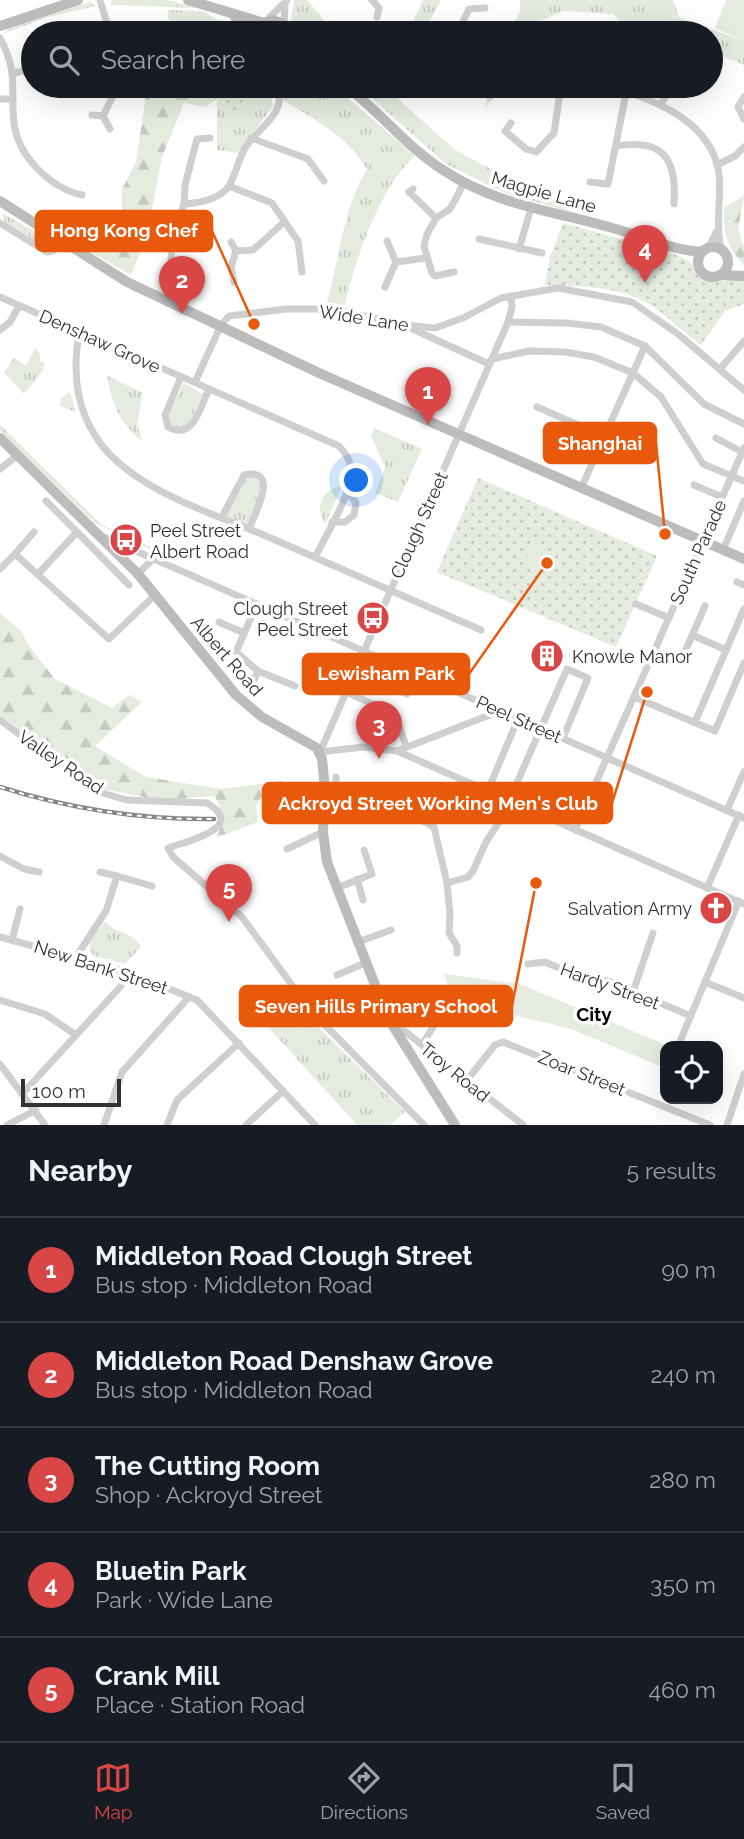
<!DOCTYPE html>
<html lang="en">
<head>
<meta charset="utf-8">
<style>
  :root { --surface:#171b24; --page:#242831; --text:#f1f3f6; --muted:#9ea1a6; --line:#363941; --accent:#d84646 }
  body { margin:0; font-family:Raleway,sans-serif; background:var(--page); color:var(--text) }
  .controls { position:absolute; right:21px; bottom:21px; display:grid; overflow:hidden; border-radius:14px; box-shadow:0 7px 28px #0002 }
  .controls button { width:63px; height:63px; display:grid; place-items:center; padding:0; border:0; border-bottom:2px solid var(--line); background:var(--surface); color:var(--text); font:35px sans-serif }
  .scale { position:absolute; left:21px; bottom:18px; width:100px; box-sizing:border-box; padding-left:7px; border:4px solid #323232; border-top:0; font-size:19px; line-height:24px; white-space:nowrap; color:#323232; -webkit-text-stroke:5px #fff; paint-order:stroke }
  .you { position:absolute; left:357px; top:481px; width:24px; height:24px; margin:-18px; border:5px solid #fff; border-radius:50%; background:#1a73e8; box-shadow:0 0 0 10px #1a73e833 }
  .badge { display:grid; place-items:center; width:46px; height:46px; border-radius:50%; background:var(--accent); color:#fff; font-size:23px; font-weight:700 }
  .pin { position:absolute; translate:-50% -58px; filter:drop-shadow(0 2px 4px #0008) }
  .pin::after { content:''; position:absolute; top:37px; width:24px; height:21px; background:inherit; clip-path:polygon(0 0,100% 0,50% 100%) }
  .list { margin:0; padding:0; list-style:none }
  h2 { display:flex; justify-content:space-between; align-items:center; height:91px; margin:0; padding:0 28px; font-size:30px }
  h2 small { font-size:23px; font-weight:400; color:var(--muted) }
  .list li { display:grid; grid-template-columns:46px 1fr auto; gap:21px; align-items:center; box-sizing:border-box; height:105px; padding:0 28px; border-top:2px solid var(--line) }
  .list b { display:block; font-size:26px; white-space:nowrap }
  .list p { margin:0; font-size:23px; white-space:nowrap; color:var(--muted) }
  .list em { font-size:23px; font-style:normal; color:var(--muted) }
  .icon { flex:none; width:38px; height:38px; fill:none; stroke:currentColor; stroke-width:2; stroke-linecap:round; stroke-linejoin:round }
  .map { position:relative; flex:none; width:744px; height:1125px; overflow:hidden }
  .search { position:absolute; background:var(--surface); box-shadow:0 7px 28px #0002; left:21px; right:21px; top:21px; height:77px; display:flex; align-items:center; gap:18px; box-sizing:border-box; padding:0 24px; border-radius:38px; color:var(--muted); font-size:26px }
  .sheet { height:616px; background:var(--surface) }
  nav { display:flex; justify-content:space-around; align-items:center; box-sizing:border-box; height:98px; border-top:2px solid var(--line); background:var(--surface); font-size:19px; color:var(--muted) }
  nav a { display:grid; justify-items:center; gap:4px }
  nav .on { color:var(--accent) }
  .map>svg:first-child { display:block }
  .grass { fill:url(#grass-tufts) }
  .forest { fill:url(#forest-firs) }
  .park { fill:url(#park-dots) }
  .garden { fill:#e5ebdf }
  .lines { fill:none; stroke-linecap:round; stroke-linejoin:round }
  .street { stroke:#cfcfcf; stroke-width:7 }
  .secondary { stroke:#bcbcbc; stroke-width:10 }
  .rail-casing { stroke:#878787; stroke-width:4.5 }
  .rail { stroke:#fff; stroke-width:2; stroke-dasharray:5; stroke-linecap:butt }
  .labels { text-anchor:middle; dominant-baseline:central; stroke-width:7; stroke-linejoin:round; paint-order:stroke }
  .street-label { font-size:18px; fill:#323232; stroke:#fff }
  .poi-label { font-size:18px; fill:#323232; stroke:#fff; text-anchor:start }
  .neighbourhood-label { font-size:19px; font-weight:bold; fill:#000; stroke:#fff }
  .leader { fill:none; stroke:#e8590c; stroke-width:2.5 }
  .callout-dot { fill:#e8590c; stroke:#fff; stroke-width:2.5 }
  .callout { fill:#e8590c; stroke:#e8590c; stroke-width:2.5 }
  .callout-label { font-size:19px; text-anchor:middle; font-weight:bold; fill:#fff }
</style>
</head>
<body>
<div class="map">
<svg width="744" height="1125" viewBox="0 0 744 1125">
  <defs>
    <pattern id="grass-tufts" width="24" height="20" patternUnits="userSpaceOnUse" patternTransform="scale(1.75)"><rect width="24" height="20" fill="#e5ebdf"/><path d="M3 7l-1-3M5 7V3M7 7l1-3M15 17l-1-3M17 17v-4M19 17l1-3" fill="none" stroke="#c5cac0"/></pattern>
    <pattern id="forest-firs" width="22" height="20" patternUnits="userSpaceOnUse" patternTransform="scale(1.75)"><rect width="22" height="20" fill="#e5ebdf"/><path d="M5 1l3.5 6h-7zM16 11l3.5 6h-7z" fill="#c5cac0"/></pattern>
    <pattern id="park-dots" width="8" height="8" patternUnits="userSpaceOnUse" patternTransform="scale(1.75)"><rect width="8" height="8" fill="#e5ebdf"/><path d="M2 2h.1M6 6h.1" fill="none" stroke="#c5cac0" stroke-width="1.8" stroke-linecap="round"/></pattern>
  </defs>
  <rect width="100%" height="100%" fill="#fff"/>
  <!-- grass -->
  <g class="grass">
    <path d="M112 0H167L200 8 111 5Z"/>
    <path d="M294 0H307L335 33H295L291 20Z"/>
    <path d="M423 0H441L423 33H408Z"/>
    <path d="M520 0H673L679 17 744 41V65L720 55 711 45V33H650L622 23 613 14 563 11 524 28 521 33H508L520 12Z"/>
    <path d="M90 2 96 6 48 17 3 34 10 26Z"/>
    <path d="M168 10 202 11 242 33H180L168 18Z"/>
    <path d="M238 86H269L273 106 238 153 217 150V99L235 112 248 94Z"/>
    <path d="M283 86H334L415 156C381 184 354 262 345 305L327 302C340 257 343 209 367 169 347 136 316 120 284 101Z"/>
    <path d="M358 86H388L387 89 455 150 574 213 505 193 446 164Z"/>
    <path d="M491 86H504L484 109Z"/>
    <path d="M2 213 53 242V246L46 247 5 222Z"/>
    <path d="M35 348 40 354V361L45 363 42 372 24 394 4 373 14 358 26 366Z"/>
    <path d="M106 375 143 393 137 424 142 441C118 421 113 404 106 375Z"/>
    <path d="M184 383 203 394 189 424 182 428 171 425 168 415Z"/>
    <path d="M70 392 76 412 60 406 61 398Z"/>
    <path d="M0 425 102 525 169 555 167 557 95 523 0 431Z"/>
    <path d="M374 428 422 449 398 502 375 493 385 467 371 436Z"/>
    <path d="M252 473 265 484 249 529 222 517 238 482Z"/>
    <path d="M342 486 325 524C314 507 322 489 342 486Z"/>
    <path d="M105 922C117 934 132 931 141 947L125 964 94 956 90 951V940Z"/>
    <path d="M295 1004 405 1112 390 1125H357L268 1027Z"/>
  </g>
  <!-- forest -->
  <g class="forest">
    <path d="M160 86H215L210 93 217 99 206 107 184 103 162 157 146 239 131 275 91 252 122 210V189L136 162 146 95Z"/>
    <path d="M744 196 738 229 744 247V265C726 247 723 231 724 207Z"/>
    <path d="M0 613 22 632 28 645 55 679 112 708 129 695 142 702 95 746 146 777 221 789 282 781 285 788 261 798 256 806 258 822 216 838C224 825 223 808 214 796L160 800 103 789 56 750 24 733 0 715Z"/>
  </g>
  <!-- park -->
  <g class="park">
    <path d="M215 86H238L248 94 235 112 210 93Z"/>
    <path d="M563 223 675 254 690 262 703 279 718 282 734 278 744 281V304L725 311 701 345C684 333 668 316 651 305 620 286 580 286 545 285L550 257Z"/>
    <path d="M478 478 657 556 616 647 437 572Z"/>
  </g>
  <!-- garden -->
  <g class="garden">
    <path d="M726 0H744V41L715 28Z"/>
    <path d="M534 542 548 548 538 571 524 565Z"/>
    <path d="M444 974 520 984 669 1046H665V1068L571 1029 454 1000Z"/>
  </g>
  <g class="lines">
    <!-- street -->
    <g class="street">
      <path d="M100 0 110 33"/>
      <path d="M372 0 379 8 377 17"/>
      <path d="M266 21 287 0"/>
      <path d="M284 28 285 4"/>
      <path d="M457 33 469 9 485 8"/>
      <path d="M0 38C19 74 10 87 14 123 18 157 51 188 82 195"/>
      <path d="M14 73 33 69"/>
      <path d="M433 86H441"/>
      <path d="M608 86C649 98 704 117 717 164 724 189 714 221 721 249"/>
      <path d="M744 97 738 107 744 119"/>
      <path d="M0 99H13"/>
      <path d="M660 105 673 86"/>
      <path d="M92 115 103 116"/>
      <path d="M511 123 505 131 526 149 536 152 554 133 561 86"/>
      <path d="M110 129 103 116 118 86"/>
      <path d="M251 138 308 159 324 181"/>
      <path d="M617 146C665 138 677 161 674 204"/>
      <path d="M717 165 735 156 744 147"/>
      <path d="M590 182 608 184 626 93"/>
      <path d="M229 186 272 203 298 241 302 272"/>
      <path d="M413 189 409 192 436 218"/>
      <path d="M184 204C199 203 219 200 229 186 235 176 238 161 244 150 255 129 289 114 277 86"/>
      <path d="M0 223 47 252 53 251 61 241"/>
      <path d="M479 239 542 253"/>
      <path d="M231 242 236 251"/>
      <path d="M709 247 716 232"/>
      <path d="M519 249 531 208"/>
      <path d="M171 262 173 223 181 214 184 204 185 185 197 139 210 138"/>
      <path d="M396 262 426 258"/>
      <path d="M454 272 435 276 432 273 424 246 427 234 436 218 450 209 464 183"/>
      <path d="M234 282 231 267 236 251 253 250 283 223"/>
      <path d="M385 287 396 262 387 241"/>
      <path d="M0 297 339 446C345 453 351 460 351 470 353 492 325 537 315 557"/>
      <path d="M508 322 567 323 601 327 645 346 704 404 744 424"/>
      <path d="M408 327 489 364"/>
      <path d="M0 330 10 322 19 306"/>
      <path d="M79 333C72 375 76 413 104 448 141 492 214 514 266 536 338 568 410 599 481 630"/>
      <path d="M492 359 529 351 565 352 594 357 633 373 661 397 703 464 744 481"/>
      <path d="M720 369 744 341"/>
      <path d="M181 377 165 415 168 427C194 441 200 407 209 389"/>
      <path d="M195 382 221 325 229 316 286 309H333L405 325 435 328 463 318 501 298 558 288 632 302 678 334 744 390"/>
      <path d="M537 407 649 456"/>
      <path d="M716 438 742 452"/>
      <path d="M0 469 18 455"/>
      <path d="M694 485 722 497"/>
      <path d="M582 486 645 346"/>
      <path d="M222 517 244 475C281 467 255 513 249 529"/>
      <path d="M332 522H345L354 515 356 503 346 490"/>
      <path d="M77 532 129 585"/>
      <path d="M104 537 744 818"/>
      <path d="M723 550 744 501"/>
      <path d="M15 554 34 532"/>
      <path d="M0 569 15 554 109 639 155 595"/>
      <path d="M39 573 77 532 46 501"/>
      <path d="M138 574 153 559"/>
      <path d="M737 582 744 585"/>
      <path d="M257 604 236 652 258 671 295 686"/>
      <path d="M636 604 669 618"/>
      <path d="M219 622 244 633"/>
      <path d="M692 635 726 650"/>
      <path d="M684 654 705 606"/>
      <path d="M338 663 407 694"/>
      <path d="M254 680 258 671"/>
      <path d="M346 692 395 714 406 746"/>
      <path d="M634 697 715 731 744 663"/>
      <path d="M0 720 27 740 53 753 99 792 127 800 207 803C249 828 184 842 168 848L173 857 242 917 311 1011 424 1125"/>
      <path d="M695 722 744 609"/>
      <path d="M397 751 500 711"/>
      <path d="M320 752 508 322 512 307 511 296"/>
      <path d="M320 752 363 747 397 751 744 904"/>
      <path d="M336 777 338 817"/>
      <path d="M488 790 518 719"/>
      <path d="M392 799 404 811 434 827 447 883 450 914 449 933 457 946V953"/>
      <path d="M338 809 357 805"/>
      <path d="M727 810 744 772"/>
      <path d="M575 830 744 448"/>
      <path d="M287 849 323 832"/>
      <path d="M0 856 24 869 39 872"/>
      <path d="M100 872 117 876"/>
      <path d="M357 879 363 900"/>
      <path d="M447 883 468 877 473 871 486 842 501 819 567 669 588 678 563 738"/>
      <path d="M337 888 372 874 364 850"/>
      <path d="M707 888 739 815"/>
      <path d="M0 937 124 971 197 1000 315 1125"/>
      <path d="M12 940 20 909"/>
      <path d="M358 942 391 930"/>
      <path d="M76 957 106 911 117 876 152 886"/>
      <path d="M528 964 545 962 585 979 608 981 691 1016"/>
      <path d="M337 975 365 963"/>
      <path d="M705 982 744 998"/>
      <path d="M633 992 653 933"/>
      <path d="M415 993C417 1005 431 1011 436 1022L422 1045"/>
      <path d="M0 1000 45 1014 76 1035"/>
      <path d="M392 1021 523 1125"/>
      <path d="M678 1046 739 901"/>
      <path d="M0 1064 45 1125"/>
      <path d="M467 1080 495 1045 503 1042 710 1125"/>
      <path d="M24 1092 121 986 128 972"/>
      <path d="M7 1125 36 1110"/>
      <path d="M104 1125 122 1072 189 997"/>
      <path d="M167 1125 177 1100 239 1043"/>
      <path d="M246 1125 283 1091"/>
      <path d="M727 1125 744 1074"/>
    </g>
    <!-- secondary -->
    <g class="secondary">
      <path d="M188 0 264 23"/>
      <path d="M235 17 253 33"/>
      <path d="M0 26 78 0"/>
      <path d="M259 33 264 23 273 20 281 23 285 33"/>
      <path d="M346 86C380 112 407 147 443 170 494 204 551 211 609 227 640 235 670 250 702 252"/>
      <path d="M0 201 127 282 319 373 744 559"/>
      <circle cx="713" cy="262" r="15"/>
      <path d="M720 275 744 276"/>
      <path d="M0 438 138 574 236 695 262 717 317 748 322 759 325 788 323 832 327 862 388 1018 455 1125"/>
    </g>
    <defs>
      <path id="rail" d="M0 787C70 809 140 820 214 819"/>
    </defs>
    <!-- rail casing -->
    <use href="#rail" class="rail-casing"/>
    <!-- rail -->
    <use href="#rail" class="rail"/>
  </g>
  <!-- icons -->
  <defs>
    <symbol id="bus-disc" viewBox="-11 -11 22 22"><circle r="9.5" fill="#d84646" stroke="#fff"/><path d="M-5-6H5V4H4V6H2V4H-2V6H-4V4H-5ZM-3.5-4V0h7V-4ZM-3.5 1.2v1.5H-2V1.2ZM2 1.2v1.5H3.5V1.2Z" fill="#fff"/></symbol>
    <symbol id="building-disc" viewBox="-11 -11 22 22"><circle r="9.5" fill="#d84646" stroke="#fff"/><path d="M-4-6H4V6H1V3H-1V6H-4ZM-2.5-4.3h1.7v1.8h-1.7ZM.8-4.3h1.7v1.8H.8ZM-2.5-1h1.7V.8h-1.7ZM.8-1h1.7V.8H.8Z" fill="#fff"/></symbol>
    <symbol id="church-disc" viewBox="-11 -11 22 22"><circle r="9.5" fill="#d84646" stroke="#fff"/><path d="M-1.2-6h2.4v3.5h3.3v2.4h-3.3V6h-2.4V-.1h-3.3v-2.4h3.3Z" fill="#fff"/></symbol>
  </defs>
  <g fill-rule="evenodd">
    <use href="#bus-disc" x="107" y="521" width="38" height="38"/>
    <use href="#bus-disc" x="354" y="599" width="38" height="38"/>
    <use href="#building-disc" x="528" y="637" width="38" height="38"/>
    <use href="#church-disc" x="697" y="889" width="38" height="38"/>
  </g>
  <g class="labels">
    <!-- street labels -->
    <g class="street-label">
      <text transform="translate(544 192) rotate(16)">Magpie Lane</text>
      <text transform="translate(364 318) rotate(9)">Wide Lane</text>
      <text transform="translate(100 341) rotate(24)">Denshaw Grove</text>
      <text transform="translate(419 525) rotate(-66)">Clough Street</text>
      <text transform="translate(698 552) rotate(-66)">South Parade</text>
      <text transform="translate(227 656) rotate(49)">Albert Road</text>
      <text transform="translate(519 719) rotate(24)">Peel Street</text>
      <text transform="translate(61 762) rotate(34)">Valley Road</text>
      <text transform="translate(101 967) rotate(18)">New Bank Street</text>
      <text transform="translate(610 986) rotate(20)">Hardy Street</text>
      <text transform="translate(455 1072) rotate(39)">Troy Road</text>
      <text transform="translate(582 1073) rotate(22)">Zoar Street</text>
    </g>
    <!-- poi labels -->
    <g class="poi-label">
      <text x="150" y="530">Peel Street<tspan x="150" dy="21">Albert Road</tspan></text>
      <text x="348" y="608" text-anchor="end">Clough Street<tspan x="348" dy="21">Peel Street</tspan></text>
      <text x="572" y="656">Knowle Manor</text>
      <text x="692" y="908" text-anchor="end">Salvation Army</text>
    </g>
    <!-- neighbourhood labels -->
    <g class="neighbourhood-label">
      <text x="594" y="1014">City</text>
    </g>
  </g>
  <!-- callouts -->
  <path class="leader" d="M254 324L212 231M665 534L656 443M547 563L469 674M647 692L612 803M536 883L512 1006"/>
  <g class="callout-dot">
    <circle cx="254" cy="324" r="7"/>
    <circle cx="665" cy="534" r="7"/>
    <circle cx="547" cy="563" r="7"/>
    <circle cx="647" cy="692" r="7"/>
    <circle cx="536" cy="883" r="7"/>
  </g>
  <g class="callout">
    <rect x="36" y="211" width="176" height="40" rx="7"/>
    <rect x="544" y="423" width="112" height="40" rx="7"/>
    <rect x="303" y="654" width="166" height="40" rx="7"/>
    <rect x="263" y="783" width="349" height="40" rx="7"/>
    <rect x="240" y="986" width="272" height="40" rx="7"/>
  </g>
  <g class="callout-label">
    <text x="124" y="237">Hong Kong Chef</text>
    <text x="600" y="450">Shanghai</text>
    <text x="386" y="680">Lewisham Park</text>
    <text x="438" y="810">Ackroyd Street Working Men's Club</text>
    <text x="376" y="1013">Seven Hills Primary School</text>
  </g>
</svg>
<div class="controls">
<button><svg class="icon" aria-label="locate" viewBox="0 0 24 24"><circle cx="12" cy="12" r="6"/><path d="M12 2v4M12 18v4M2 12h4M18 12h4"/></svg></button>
</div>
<div class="scale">100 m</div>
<div class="you"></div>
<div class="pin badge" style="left:428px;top:425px">1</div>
<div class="pin badge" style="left:182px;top:314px">2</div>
<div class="pin badge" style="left:379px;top:759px">3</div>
<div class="pin badge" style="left:645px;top:283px">4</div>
<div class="pin badge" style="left:229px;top:922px">5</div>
<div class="search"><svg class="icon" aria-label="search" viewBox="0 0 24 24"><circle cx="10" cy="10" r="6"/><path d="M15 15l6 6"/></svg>Search here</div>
</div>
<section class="sheet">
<h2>Nearby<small>5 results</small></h2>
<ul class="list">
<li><span class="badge">1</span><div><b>Middleton Road Clough Street</b><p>Bus stop · Middleton Road</p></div><em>90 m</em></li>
<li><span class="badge">2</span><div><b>Middleton Road Denshaw Grove</b><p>Bus stop · Middleton Road</p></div><em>240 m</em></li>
<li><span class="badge">3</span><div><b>The Cutting Room</b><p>Shop · Ackroyd Street</p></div><em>280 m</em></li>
<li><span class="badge">4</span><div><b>Bluetin Park</b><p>Park · Wide Lane</p></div><em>350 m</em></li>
<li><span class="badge">5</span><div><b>Crank Mill</b><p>Place · Station Road</p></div><em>460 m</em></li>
</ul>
</section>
<nav>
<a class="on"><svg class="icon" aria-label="map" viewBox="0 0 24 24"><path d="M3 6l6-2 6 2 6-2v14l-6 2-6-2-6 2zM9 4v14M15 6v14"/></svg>Map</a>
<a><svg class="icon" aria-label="directions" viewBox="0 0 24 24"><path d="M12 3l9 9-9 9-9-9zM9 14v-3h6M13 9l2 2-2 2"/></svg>Directions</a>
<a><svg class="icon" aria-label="saved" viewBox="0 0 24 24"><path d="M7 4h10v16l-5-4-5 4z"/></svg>Saved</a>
</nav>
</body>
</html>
